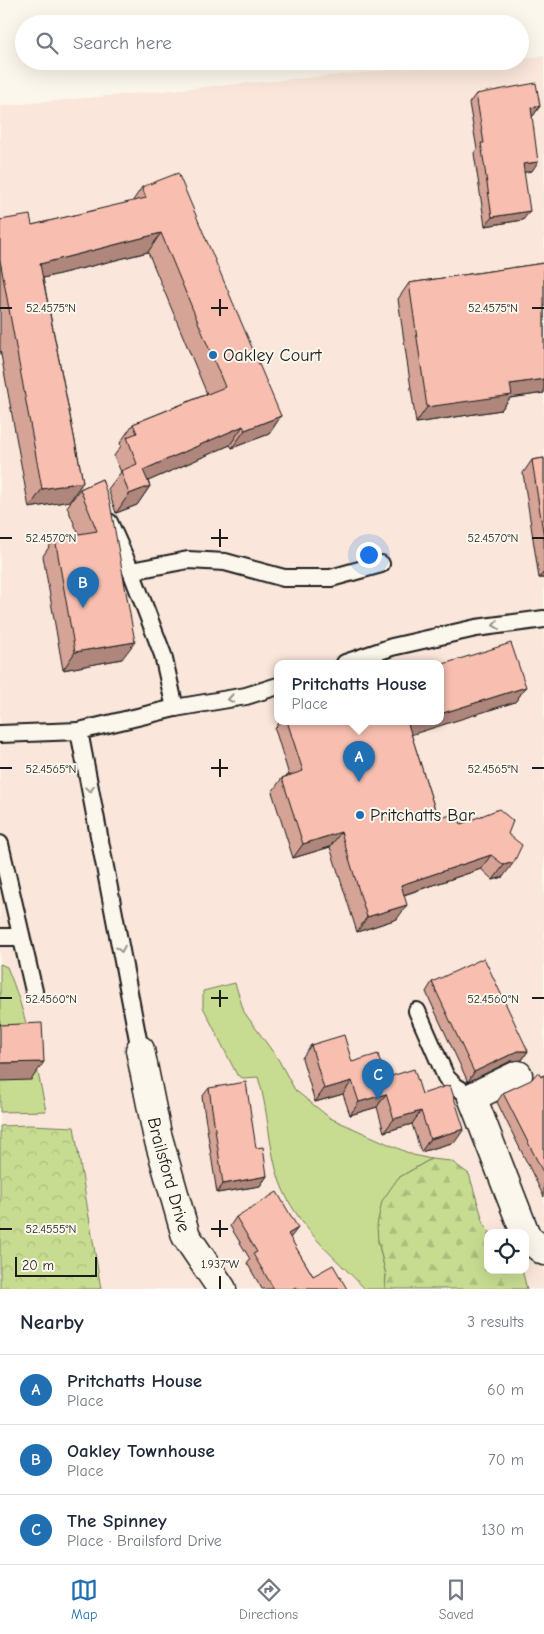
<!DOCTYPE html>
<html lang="en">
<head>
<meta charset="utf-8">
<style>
  :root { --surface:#fff; --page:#f6f6f7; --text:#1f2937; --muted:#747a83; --line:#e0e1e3; --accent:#1f6fb2 }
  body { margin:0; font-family:"Comic Neue",sans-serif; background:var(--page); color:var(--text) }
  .controls { position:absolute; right:15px; bottom:15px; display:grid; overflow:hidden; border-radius:10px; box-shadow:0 5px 20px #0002 }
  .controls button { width:45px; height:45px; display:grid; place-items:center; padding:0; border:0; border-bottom:1px solid var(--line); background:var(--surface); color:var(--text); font:25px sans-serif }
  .scale { position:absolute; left:15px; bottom:12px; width:82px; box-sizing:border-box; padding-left:5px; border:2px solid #1c1c1c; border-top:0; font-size:14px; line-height:18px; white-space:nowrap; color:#1c1c1c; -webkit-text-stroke:4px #fbf7ec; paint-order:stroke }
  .you { position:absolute; left:368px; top:554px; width:18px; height:18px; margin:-12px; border:4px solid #fff; border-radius:50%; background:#1a73e8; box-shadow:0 0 0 8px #1a73e833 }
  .badge { display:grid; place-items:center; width:32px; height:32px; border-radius:50%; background:var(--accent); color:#fff; font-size:16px; font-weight:700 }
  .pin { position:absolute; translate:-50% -41px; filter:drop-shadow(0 1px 2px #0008) }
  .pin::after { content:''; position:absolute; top:26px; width:18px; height:15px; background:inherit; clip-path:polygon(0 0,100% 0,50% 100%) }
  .popup { position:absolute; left:274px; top:660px; width:170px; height:65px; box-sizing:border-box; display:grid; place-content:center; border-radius:10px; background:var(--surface); filter:drop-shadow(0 1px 4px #0005); font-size:16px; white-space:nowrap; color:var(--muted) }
  .popup b { font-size:19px; color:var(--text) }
  .popup::after { content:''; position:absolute; left:50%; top:100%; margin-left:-10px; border:10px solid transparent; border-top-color:var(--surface) }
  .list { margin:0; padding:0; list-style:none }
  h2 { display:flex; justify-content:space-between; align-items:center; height:65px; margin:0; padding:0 20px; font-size:21px }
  h2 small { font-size:16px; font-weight:400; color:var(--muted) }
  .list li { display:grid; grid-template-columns:32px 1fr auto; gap:15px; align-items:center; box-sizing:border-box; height:70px; padding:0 20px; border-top:1px solid var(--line) }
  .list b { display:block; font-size:19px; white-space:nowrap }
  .list p { margin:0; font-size:16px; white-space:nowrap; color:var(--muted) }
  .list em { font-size:16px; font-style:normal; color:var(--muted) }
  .icon { flex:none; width:28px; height:28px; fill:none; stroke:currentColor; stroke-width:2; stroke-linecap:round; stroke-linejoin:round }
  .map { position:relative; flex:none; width:544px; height:1289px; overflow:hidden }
  .search { position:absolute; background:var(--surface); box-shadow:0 5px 20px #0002; left:15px; right:15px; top:15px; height:55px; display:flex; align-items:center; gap:12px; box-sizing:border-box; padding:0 18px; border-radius:28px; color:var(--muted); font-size:19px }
  .sheet { height:275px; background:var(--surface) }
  nav { display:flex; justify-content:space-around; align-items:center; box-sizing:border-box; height:70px; border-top:1px solid var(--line); background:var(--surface); font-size:14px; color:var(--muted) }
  nav a { display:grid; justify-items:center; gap:2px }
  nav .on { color:var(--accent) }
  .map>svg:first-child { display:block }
  .built { fill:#fae6da; fill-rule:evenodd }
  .grass { fill:#c8dc91; stroke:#727c56 }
  .forest { fill:url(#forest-firs); stroke:#727c56 }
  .park { fill:url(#park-crowns); stroke:#727c56 }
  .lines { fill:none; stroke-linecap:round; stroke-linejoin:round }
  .lane-casing { stroke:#1c1c1c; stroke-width:20 }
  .street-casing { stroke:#1c1c1c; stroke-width:31 }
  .lane { stroke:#fbf7ec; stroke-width:16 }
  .street { stroke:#fbf7ec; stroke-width:28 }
  .wall { fill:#d5a497; stroke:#1c1c1c }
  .shaded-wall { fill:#ae867b; stroke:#1c1c1c }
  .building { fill:#f8bfb0; stroke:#1c1c1c }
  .oneway { stroke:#97948e }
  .ticks { fill:none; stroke:#1c1c1c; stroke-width:2 }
  .poi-dot { fill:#1f6fb2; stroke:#fbf7ec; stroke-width:2 }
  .labels { text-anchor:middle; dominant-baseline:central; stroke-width:4; stroke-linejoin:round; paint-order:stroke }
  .poi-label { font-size:18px; fill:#1c1c1c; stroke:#fbf7ec; text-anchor:start }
  .street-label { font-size:18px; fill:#1c1c1c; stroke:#fbf7ec }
  .ticks-label { font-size:12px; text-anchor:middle; fill:#1c1c1c; stroke:#fbf7ec; stroke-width:4; stroke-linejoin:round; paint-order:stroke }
</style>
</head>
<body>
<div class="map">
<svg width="544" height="1289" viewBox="0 0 544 1289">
  <defs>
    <pattern id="forest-firs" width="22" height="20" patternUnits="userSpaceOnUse" patternTransform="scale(1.25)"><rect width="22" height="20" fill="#c8dc91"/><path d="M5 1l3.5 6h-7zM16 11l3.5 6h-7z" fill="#abbc7c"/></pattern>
    <pattern id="park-crowns" width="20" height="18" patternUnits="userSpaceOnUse" patternTransform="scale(1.25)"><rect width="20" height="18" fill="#c8dc91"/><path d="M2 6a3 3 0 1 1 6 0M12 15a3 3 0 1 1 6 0" fill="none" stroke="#abbc7c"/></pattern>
  </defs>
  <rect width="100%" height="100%" fill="#fbf7ec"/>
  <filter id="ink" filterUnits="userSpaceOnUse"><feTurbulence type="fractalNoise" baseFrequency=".02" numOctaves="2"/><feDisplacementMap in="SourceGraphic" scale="10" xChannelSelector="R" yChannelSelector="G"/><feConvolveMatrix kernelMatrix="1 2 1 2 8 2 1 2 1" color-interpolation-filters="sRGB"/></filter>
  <g filter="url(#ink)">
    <!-- built -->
    <path class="built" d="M544 56V1289H0V106L488 61H520V58ZM278 663H440V721H278ZM488 1233H525V1270H488Z"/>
    <!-- grass -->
    <g class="grass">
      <path d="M0 964 7 967C26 1012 36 1063 46 1111L0 1112Z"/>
      <path d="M235 983 244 1012 278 1059 295 1090 330 1118 413 1155 431 1159 398 1178 378 1241 386 1275 385 1289H365C334 1256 296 1226 280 1182 268 1148 269 1111 258 1077L243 1078 237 1075 203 1007V991Z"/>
    </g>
    <!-- forest -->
    <path class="forest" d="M431 1159 451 1161 469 1174 485 1227 491 1233H488V1270H522L527 1289H385L386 1275 378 1241 377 1225 382 1201 398 1178Z"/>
    <!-- park -->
    <path class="park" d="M30 1125 74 1127 101 1289H0V1126Z"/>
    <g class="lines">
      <defs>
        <g id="lane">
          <path d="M109 522 131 571 163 655 175 708"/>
          <path d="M131 571 188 560 225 562 284 578H331L381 564"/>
          <path d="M345 663 392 647 476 628 544 619"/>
          <path d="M0 734 79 731"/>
          <path d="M0 844 34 991"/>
          <path d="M0 937H20"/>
          <path d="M417 1011 446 1077 455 1086 472 1097"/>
          <path d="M140 1050 79 731 175 708 246 696 278 686"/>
        </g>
        <g id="street">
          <path id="s1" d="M140 1050 157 1134 186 1236 222 1289"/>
          <path d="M518 1075 472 1097 525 1233"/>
          <path d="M525 1233 527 1238 544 1251"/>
        </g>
      </defs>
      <!-- lane casing -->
      <use href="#lane" class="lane-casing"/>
      <!-- street casing -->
      <use href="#street" class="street-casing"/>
      <!-- lane -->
      <use href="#lane" class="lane"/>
      <!-- street -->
      <use href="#street" class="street"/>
    </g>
    <!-- wall -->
    <g class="wall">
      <path d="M476 94 540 106 533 116H532V171L524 172 523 220 485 226 474 153 477 149 469 103Z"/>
      <path d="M142 187 281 416 269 434 232 448 230 445 148 481 150 486 137 505 116 513 108 489 121 472 114 456 121 446 120 443 133 424 207 394 148 252 43 278 83 482 70 501 29 508 0 349V220L32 225 132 202Z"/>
      <path d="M544 263V393L510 398 501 410 416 423 398 299 409 283Z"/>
      <path d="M544 458V578H539L523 473 532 460Z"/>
      <path d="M102 479 122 659 63 670 43 556 55 538 79 535 67 507 80 489Z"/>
      <path d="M526 687 515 702 411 734 438 819 508 834 503 877 493 880 481 869 404 895 397 919 357 932 330 847 293 858 272 792 282 778 289 775 275 729 280 721H440Z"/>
      <path d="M432 982 528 1051 522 1060 511 1061 468 1082 426 992Z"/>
      <path d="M311 1045 352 1062 422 1094 455 1142 421 1152 412 1124 384 1132 377 1107 350 1115 343 1094 315 1102 302 1058Z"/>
      <path d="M544 1075V1197L497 1102 503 1093Z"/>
      <path d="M209 1088 256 1148 267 1176 260 1186 217 1193 202 1097Z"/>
      <path d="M236 1217 291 1237 290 1238 313 1276 347 1289H262L247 1263 250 1259 230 1226Z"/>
    </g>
    <!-- shaded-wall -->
    <g class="shaded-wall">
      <path d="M540 106 533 116 524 117 531 108Z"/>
      <path d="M538 162 532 171 516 174 523 164Z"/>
      <path d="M530 211 523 220 485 226 492 217Z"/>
      <path d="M161 233 148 252 27 282 40 264Z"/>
      <path d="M544 379V393L510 398 501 410 416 423 427 407 510 384Z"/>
      <path d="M281 416 269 434 232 448 245 430Z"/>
      <path d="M243 426 230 445 130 489 143 470Z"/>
      <path d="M83 482 70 501 29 508 42 489Z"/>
      <path d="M150 486 137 505 116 513 129 494Z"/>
      <path d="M544 572V578H539Z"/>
      <path d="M135 642 122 659 63 670 75 652Z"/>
      <path d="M526 687 515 702 398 739 408 724 419 721H440V714Z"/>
      <path d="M341 832 330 847 293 858 303 844Z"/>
      <path d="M491 855 481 869 391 899 401 885Z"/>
      <path d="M514 862 503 877 493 880 504 865Z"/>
      <path d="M407 905 397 919 357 932 367 917Z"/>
      <path d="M518 1051H528L522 1060 511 1061 468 1082 474 1072Z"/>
      <path d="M44 1062 31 1080 0 1081V1063Z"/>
      <path d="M352 1081 343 1094 315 1102 324 1089Z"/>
      <path d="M386 1094 377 1107 350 1115 359 1102Z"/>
      <path d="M421 1111 412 1124 384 1132 394 1119Z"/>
      <path d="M464 1129 455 1142 421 1152 430 1139Z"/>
      <path d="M267 1176 260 1186 217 1193 223 1184Z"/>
      <path d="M298 1228 291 1237 281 1243 288 1234Z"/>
    </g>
    <!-- building -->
    <g class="building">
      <path d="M536 83 540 106 531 108 538 162 523 164 530 211 492 217 481 143H484L476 94Z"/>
      <path d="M178 173 281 416 245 430 243 426 143 470 150 486 129 494 121 471 137 464 127 437 137 433 133 424 225 387 161 233 40 264 83 482 42 489 0 260V220L30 215 32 225 146 198 142 187Z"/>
      <path d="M544 263V379L510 384 512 395 427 407 409 283Z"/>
      <path d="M544 458V538L532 460Z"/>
      <path d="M102 479 110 503 135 642 75 652 55 538 97 531 80 489Z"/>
      <path d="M511 643 526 687 440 714V665Z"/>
      <path d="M287 721H419L408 724 438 819 457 813 461 824 499 809 513 821 508 834 522 845 514 862 504 865 491 855 401 885 407 905 367 917 341 832 303 844 282 778 303 771Z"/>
      <path d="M484 958 528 1051H518L474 1072 432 982Z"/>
      <path d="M0 1023V1025L42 1023 44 1062 0 1063Z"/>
      <path d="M344 1035 352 1062 378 1054 385 1078 414 1069 422 1094 450 1085 464 1129 430 1139 421 1111 394 1119 386 1094 359 1102 352 1081 324 1089 311 1045Z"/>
      <path d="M538 1072 541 1077 544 1075V1174L503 1093 531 1080Z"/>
      <path d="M246 1082 256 1148 263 1147 267 1176 223 1184 209 1088Z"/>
      <path d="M277 1192 298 1228 288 1234 313 1276 333 1265 347 1289H297L296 1287 292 1289H274L253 1254 257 1252 236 1217Z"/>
    </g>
    <!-- one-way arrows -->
    <defs><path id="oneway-chevron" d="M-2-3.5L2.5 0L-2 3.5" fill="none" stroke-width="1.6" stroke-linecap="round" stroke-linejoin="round" transform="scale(1.25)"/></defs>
    <g class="oneway">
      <use href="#oneway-chevron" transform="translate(496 625) rotate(172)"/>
      <use href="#oneway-chevron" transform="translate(231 699) rotate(170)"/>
      <use href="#oneway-chevron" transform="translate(90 789) rotate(79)"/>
      <use href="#oneway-chevron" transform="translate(121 949) rotate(79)"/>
    </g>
  </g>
  <!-- ticks -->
  <path class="ticks" d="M220 299V316M0 308H12M211 308H228M532 308H544M220 529V547M0 538H12M211 538H228M532 538H544M220 759V777M0 768H12M211 768H228M532 768H544M220 990V1007M0 998H12M211 998H228M532 998H544M220 1220V1237M0 1229H12M211 1229H228M220 1276V1289"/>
  <!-- markers -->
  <g class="poi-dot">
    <circle cx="213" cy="355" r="5"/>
    <circle cx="360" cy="815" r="5"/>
  </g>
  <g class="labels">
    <!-- poi labels -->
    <g class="poi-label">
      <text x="223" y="355">Oakley Court</text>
      <text x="370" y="815">Pritchatts Bar</text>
    </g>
    <!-- street labels -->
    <g class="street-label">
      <text stroke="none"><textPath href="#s1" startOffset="128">Brailsford Drive</textPath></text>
    </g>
  </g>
  <g class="ticks-label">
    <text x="51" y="312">52.4575°N</text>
    <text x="493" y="312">52.4575°N</text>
    <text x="51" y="542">52.4570°N</text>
    <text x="493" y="542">52.4570°N</text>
    <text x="51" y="773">52.4565°N</text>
    <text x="493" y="773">52.4565°N</text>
    <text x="51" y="1003">52.4560°N</text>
    <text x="493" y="1003">52.4560°N</text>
    <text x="51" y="1233">52.4555°N</text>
    <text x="220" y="1268">1.937°W</text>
  </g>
</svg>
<div class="controls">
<button><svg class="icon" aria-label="locate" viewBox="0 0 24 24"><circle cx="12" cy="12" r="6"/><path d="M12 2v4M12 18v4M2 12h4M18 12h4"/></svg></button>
</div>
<div class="scale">20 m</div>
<div class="you"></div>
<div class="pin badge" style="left:359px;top:782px">A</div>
<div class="popup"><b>Pritchatts House</b>Place</div>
<div class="pin badge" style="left:83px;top:608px">B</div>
<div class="pin badge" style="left:378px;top:1100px">C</div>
<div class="search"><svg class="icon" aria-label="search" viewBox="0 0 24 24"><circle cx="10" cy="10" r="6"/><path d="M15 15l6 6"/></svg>Search here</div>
</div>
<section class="sheet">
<h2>Nearby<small>3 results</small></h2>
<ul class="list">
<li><span class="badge">A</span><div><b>Pritchatts House</b><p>Place</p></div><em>60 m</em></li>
<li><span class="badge">B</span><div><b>Oakley Townhouse</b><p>Place</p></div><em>70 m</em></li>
<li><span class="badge">C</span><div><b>The Spinney</b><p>Place · Brailsford Drive</p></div><em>130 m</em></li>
</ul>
</section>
<nav>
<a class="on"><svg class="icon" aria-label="map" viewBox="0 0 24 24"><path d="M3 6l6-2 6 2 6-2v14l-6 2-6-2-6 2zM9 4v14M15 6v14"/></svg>Map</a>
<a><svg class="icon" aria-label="directions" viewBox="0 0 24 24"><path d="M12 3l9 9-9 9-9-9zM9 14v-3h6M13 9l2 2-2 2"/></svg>Directions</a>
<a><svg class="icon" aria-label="saved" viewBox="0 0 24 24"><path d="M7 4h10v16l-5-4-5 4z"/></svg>Saved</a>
</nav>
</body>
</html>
